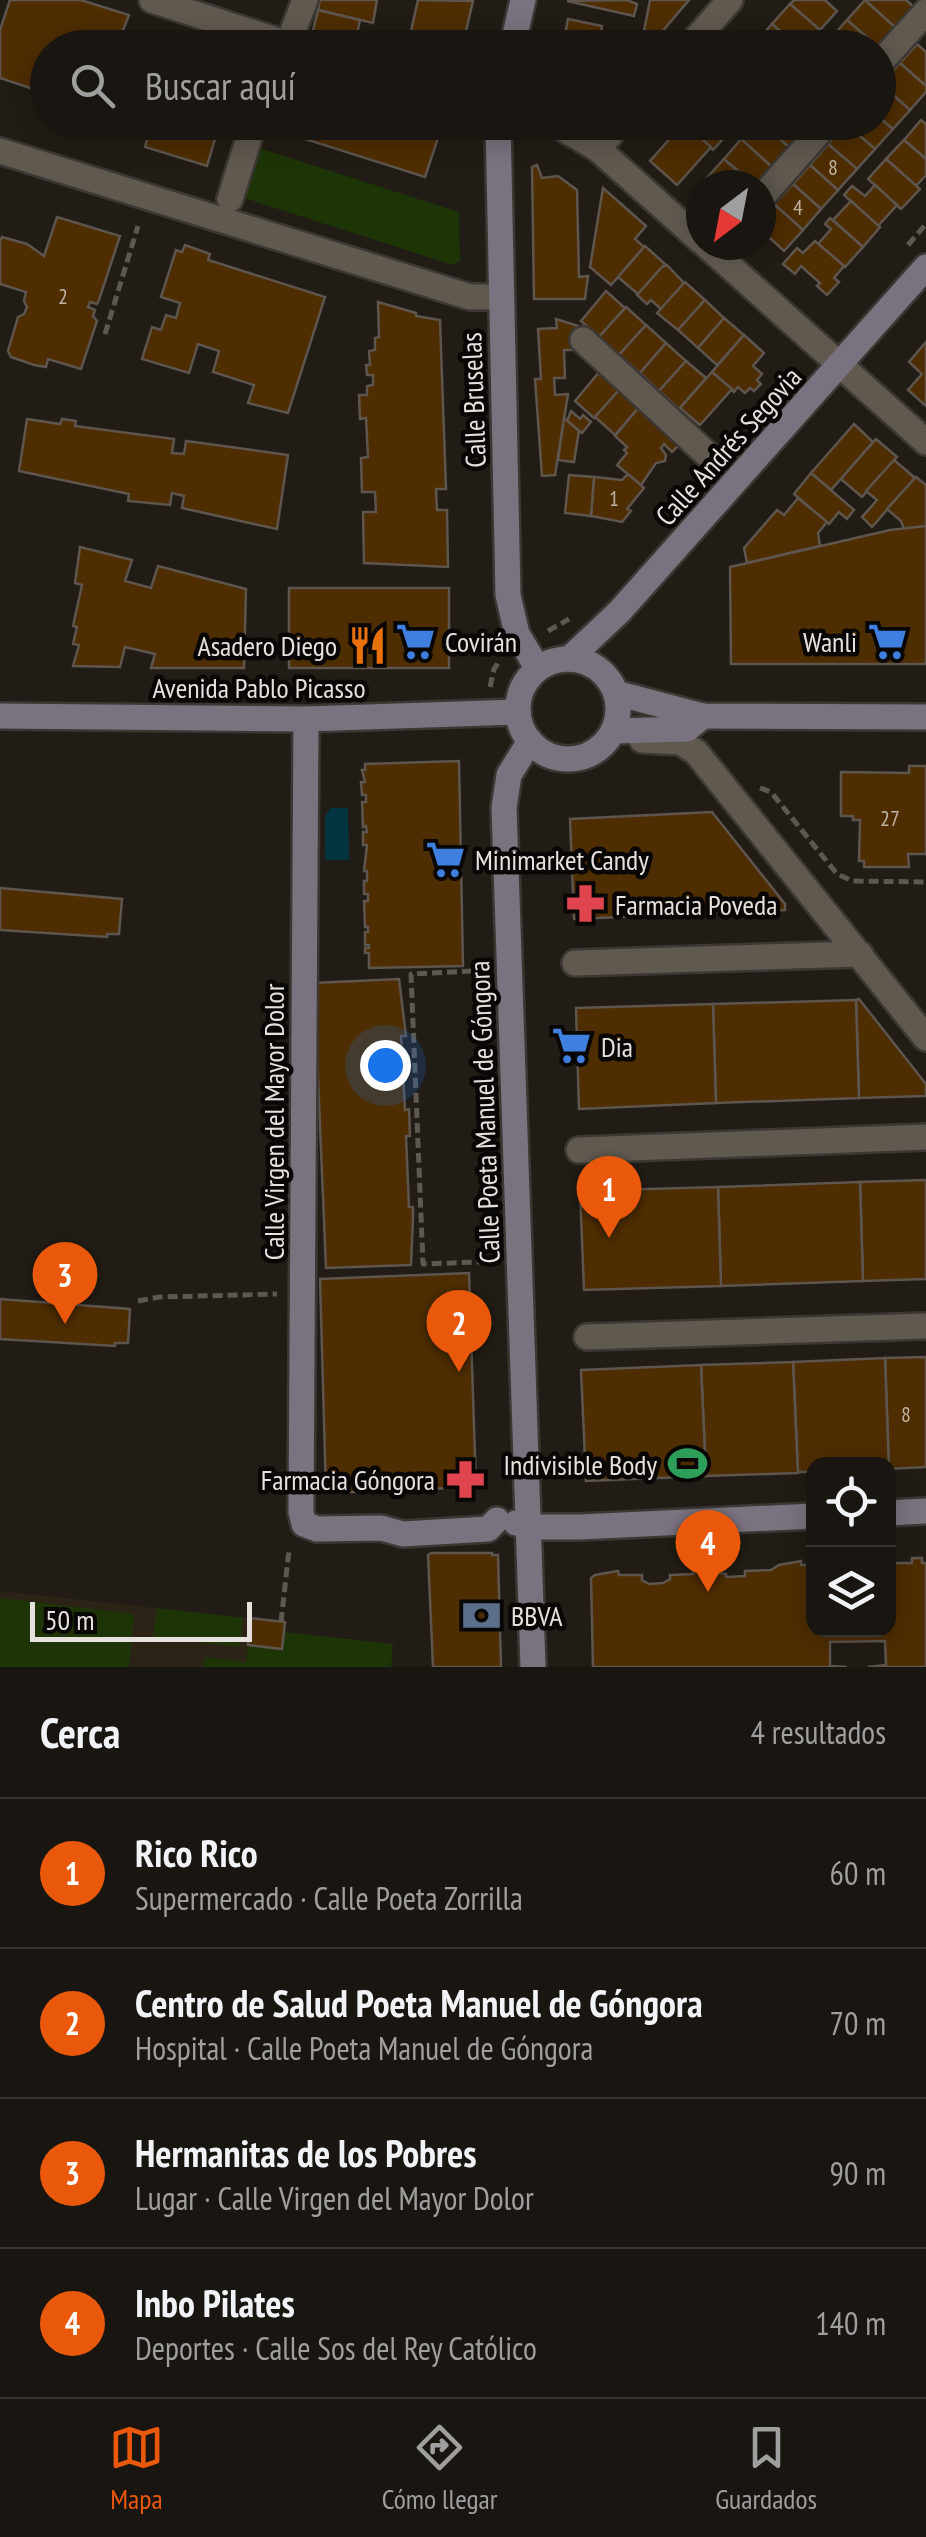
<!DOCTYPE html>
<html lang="es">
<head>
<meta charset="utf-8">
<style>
  :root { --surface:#191510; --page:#26221e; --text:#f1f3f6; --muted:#9f9f9f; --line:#373430; --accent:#ea580c }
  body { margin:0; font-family:"PT Sans Narrow",sans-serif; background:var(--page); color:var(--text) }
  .controls { position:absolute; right:30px; bottom:30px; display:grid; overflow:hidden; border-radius:20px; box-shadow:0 5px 25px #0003 }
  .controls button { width:90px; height:90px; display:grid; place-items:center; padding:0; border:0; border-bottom:2px solid var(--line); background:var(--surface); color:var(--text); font:50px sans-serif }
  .compass { position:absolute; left:686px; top:170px; width:90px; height:90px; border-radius:50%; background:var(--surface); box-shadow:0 5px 25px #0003; rotate:212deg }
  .scale { position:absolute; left:30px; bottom:25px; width:222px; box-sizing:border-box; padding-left:10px; border:5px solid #e5e1dc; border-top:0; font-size:28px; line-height:35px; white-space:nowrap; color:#e5e1dc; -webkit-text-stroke:8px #090705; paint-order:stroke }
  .you { position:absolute; left:385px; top:1065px; width:35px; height:35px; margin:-25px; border:8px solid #fff; border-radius:50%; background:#1a73e8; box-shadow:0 0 0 15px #1a73e833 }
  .badge { display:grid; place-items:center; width:65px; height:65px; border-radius:50%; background:var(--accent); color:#fff; font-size:32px; font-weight:700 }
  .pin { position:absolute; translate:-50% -82px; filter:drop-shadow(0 2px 5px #0008) }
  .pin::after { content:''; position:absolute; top:52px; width:35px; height:30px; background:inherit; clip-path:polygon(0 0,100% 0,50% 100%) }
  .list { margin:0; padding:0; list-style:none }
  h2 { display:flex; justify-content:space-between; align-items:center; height:130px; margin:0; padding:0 40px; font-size:42px }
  h2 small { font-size:32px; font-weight:400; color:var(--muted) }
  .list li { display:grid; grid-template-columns:65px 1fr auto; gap:30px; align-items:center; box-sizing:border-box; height:150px; padding:0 40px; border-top:2px solid var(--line) }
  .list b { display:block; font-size:38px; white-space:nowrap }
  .list p { margin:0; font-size:32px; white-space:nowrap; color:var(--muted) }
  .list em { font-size:32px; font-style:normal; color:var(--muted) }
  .icon { flex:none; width:55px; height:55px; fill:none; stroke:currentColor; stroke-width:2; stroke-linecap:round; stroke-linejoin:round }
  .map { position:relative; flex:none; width:926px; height:1667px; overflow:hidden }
  .search { position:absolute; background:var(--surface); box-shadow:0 5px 25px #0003; left:30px; right:30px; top:30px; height:110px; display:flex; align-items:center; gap:25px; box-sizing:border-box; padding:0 35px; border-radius:55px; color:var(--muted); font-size:38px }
  .sheet { height:730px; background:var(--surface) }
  nav { display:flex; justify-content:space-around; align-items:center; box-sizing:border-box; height:140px; border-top:2px solid var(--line); background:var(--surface); font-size:28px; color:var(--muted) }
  nav a { display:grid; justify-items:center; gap:5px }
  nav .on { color:var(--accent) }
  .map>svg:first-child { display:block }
  .built { fill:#2b2316 }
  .green { fill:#1d3407 }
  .water { fill:#023542 }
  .building { fill:#4e2d01; stroke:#5d554e; stroke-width:2.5 }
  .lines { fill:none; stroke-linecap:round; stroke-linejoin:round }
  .street-casing { stroke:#3b3733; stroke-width:30 }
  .secondary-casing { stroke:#3b3733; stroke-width:30 }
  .path { stroke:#5d5952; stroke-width:5; stroke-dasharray:10 5; stroke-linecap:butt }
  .street { stroke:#5f5950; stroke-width:25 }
  .secondary { stroke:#7a737f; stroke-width:25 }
  .labels { text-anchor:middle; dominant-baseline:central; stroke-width:9; stroke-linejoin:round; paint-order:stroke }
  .number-label { font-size:22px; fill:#bfb4a5 }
  .street-label { font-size:28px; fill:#e5e1dc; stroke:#090705 }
  .poi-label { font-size:28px; fill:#e5e1dc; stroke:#090705; text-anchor:start }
</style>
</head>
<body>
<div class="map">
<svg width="926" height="1667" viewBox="0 0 926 1667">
  <rect width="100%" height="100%" fill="#211c15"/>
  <!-- built -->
  <path class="built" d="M0 1591 285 1622 284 1632 393 1644 391 1667H0Z"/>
  <!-- green -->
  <g class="green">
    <path d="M256 147 459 212 460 261 453 265 241 197Z"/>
    <path d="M0 1598 134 1614 129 1667H0Z"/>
    <path d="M157 1608 243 1618 240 1647 153 1637Z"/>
    <path d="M284 1632 393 1644 391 1667H203L204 1657 246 1662 248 1645 281 1649Z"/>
  </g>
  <!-- water -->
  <path class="water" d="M331 808H348L349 860H325V816Z"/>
  <!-- building -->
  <g class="building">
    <path d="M10 0H81L129 15 116 48H48V94L0 78V30Z"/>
    <path d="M320 0H377L373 23 318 10Z"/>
    <path d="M418 0 473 1 466 31 472 32 469 44 411 31Z"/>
    <path d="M627 0 637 4 634 16 567 1Z"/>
    <path d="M650 0H689L655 40 644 31Z"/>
    <path d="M794 0H825L837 11 820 30 790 4Z"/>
    <path d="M865 0 896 28 878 47 847 20Z"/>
    <path d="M865 0H906L914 7 896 28Z"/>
    <path d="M790 4 820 30 804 48H799L772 24Z"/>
    <path d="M318 10 360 20 354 48 309 47Z"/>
    <path d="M568 19 602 26 601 32 622 36 620 48H555L556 43 563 44Z"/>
    <path d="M847 20 878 47 839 48 830 39Z"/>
    <path d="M772 24 799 48H761L755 43Z"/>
    <path d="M917 44 926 52V86L900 63Z"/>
    <path d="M900 63 926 86V92L910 110 881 84Z"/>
    <path d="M881 84 910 110 893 129 878 117V87Z"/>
    <path d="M878 117 893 129 875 149 846 124 878 122Z"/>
    <path d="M921 120 926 124V159L904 140Z"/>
    <path d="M152 122H220L207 166 145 147Z"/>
    <path d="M265 122H426L441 129 425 177 264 126Z"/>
    <path d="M723 122 731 130 713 150 684 123Z"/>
    <path d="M756 122H761L789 147 772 167 741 139Z"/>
    <path d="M761 122H802L807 127 789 147Z"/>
    <path d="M684 123 711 147 677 185 650 161Z"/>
    <path d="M846 124 875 149 857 169 828 144Z"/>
    <path d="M741 139 772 167 756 185 724 159Z"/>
    <path d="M904 140 926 159V175L916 186 886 159Z"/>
    <path d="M828 144 857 169 838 190 810 165Z"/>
    <path d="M724 159 753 185H709L704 181Z"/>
    <path d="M886 159 920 189 901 209 868 179Z"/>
    <path d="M537 165 542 178 558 176 577 190 579 277 588 276 585 299H534L532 167Z"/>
    <path d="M810 165 838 190 821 209 793 184Z"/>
    <path d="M793 184 821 209 803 230 774 204Z"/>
    <path d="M875 185 897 205 878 226 844 195 852 186 865 196Z"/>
    <path d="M603 188 646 226 635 239 644 247 611 285 590 267Z"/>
    <path d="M851 201 880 227 863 247 833 220Z"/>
    <path d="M774 204 803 230 784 251 761 230V219Z"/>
    <path d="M57 217 120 236 99 300 97 304 90 302 88 307 95 310 93 316 97 321 81 369 48 359 46 367 34 365 11 357 8 351 18 317 24 314 27 307 24 301 26 292 0 284V241L2 237 27 244 44 256Z"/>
    <path d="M830 218 863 247 845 267 818 244 831 229 825 224Z"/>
    <path d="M815 241 844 266 834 278 839 282 827 295 817 286 820 283 801 266 795 274 783 264 797 248 803 253Z"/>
    <path d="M185 245 210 254 208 260 325 297 288 413 248 403 254 385 213 372 219 351 198 344 189 373 142 359 152 327 161 330 166 315 176 318 180 303 161 297 176 250 182 252Z"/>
    <path d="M645 246 665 264 638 294 618 277Z"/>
    <path d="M667 265 684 283 661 309 651 300 647 304 637 295 662 267Z"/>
    <path d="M685 282 705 300 678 330 657 313Z"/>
    <path d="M606 291 625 308 599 337 581 321Z"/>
    <path d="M705 300 724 318 698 348 678 330Z"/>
    <path d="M378 302 416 313V316L440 320 446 489H436L437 510H447L448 567 364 563 363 512H376L375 492H362L361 458 368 457 366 418 360 419 359 395H367V386L373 385V375H367L366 365H370L369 351 375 350V338L379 337Z"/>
    <path d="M626 307 646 325 619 355 599 337Z"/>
    <path d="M724 318 744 335 717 365 698 348Z"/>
    <path d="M556 319 578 326 575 350H564L565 378H554L555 395 568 394 555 475 542 476 535 379H541L538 329 557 328Z"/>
    <path d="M646 325 666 343 640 373 619 355Z"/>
    <path d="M744 335 764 353 753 366 762 374 757 380 761 384 754 391 750 388 745 393 738 387 734 392 712 372Z"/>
    <path d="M926 342V406L908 390 922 374 909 362Z"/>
    <path d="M666 343 686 361 659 391 640 373Z"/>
    <path d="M686 361 706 378 679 409 659 391Z"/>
    <path d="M600 371 620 389 594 418 575 401Z"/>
    <path d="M712 372 732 389 700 425 680 408Z"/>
    <path d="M620 389 640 406 615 435 595 417Z"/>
    <path d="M640 406 682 442 672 452 664 444 661 448 666 455 665 461 656 463 641 485 617 465 627 453 624 450 627 447 615 436Z"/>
    <path d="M571 411 580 419 583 415 591 422 582 433 567 421Z"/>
    <path d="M564 418 579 431 574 462 558 460Z"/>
    <path d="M27 419 60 424 62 419 76 421 75 426 174 439 172 453 184 454 186 441 288 455 277 529 182 508 184 496 172 493 170 505 128 501 129 494 19 471Z"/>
    <path d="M854 424 873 442 831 490 811 473Z"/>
    <path d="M876 439 897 457 862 497 841 479Z"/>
    <path d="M894 460 915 478 872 527 862 517 877 500 866 491Z"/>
    <path d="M811 473 854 510 847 519 839 512 829 524 794 494Z"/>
    <path d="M628 474 644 488 627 509 631 511 622 522 591 516 594 477 622 480Z"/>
    <path d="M569 475 594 477 591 516 565 513Z"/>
    <path d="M916 477 926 485V526L904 529 901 521 887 509Z"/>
    <path d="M798 498 827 522 818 533 820 546 747 563 744 548 777 510 784 515Z"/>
    <path d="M926 526V664H731L730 567 890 530Z"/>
    <path d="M80 547 132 560 125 581 151 588 158 566 246 589 244 668H151L155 654 125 647 120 667 73 666 79 645 73 644 77 627 73 626 82 585 75 583Z"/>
    <rect x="289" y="588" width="160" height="80"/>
    <path d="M459 761 463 966 369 968V953H365V948H369V945H365V932H368V927H365L364 901H368V894H364V881H367V871H364L367 845H363V832H367L366 826 363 827 362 802H366V795H362L361 782H365L362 770H365V764Z"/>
    <path d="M909 766H926V854H908L909 867H864V861H859L860 820H853V816H841V772L909 773Z"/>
    <path d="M712 812 785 904V910L574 919 570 819Z"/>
    <path d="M0 888 122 899 119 934H107V937L0 930Z"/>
    <path d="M399 979 406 1036H401L405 1110 409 1109 410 1136H406L409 1207H413V1218L411 1265 326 1268 314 983Z"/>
    <path d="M859 999 926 1084V1096L859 1098 856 1000Z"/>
    <path d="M856 1000 859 1098 716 1103 713 1004Z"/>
    <path d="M713 1004 716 1103 579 1109 576 1008Z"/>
    <path d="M926 1180V1279L863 1281 860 1182Z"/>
    <path d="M860 1182 863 1281 721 1286 718 1187Z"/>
    <path d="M718 1187 721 1286 584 1290 580 1191Z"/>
    <path d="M469 1273 476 1487 326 1493 320 1279Z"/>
    <path d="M0 1299 130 1309 128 1343H115V1346L0 1339Z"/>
    <path d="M926 1357V1467L889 1469 885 1358Z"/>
    <path d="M885 1358 889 1469 888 1464H814V1472H798L793 1362Z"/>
    <path d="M793 1362 798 1473 706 1476 701 1365Z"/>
    <path d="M701 1365 706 1476 586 1481 581 1370Z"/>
    <path d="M431 1553H492V1555H498L501 1667H433L428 1555Z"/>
    <path d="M912 1558H922V1563H926V1667H868L886 1665 885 1641 830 1642V1666L847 1667H593L591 1578 595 1575 618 1571 619 1575H642V1580L649 1584 663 1583 670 1579V1575L693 1574V1569L726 1574V1577L745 1576V1571L771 1570 779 1565 801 1561V1565H814V1630H888V1563H912Z"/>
    <path d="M250 1618 285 1622 282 1649 248 1645Z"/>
  </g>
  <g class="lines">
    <defs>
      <g id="street">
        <path d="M152 0 288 44 305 0"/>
        <path d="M688 48 730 0"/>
        <path d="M878 65 926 12"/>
        <path d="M552 122 598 149 701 241"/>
        <path d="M598 149 621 122"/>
        <path d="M0 151 470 297H500"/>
        <path d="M761 198 828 122"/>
        <path d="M230 199 254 122"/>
        <path d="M706 245 926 442"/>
        <path d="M583 340 709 456"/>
        <path d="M642 740 680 742 696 752 926 1038"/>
        <path d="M575 963 860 954"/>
        <path d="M579 1150 926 1137"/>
        <path d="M587 1337 926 1326"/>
      </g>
      <g id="secondary">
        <path d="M512 48 523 0"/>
        <path d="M498 122 508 595 517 634 538 669"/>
        <path d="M569 659 619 612 926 267"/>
        <circle cx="568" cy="709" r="50"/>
        <path d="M616 693 703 716 926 717"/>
        <path d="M0 716 306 719 518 712"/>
        <path d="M306 719 301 1512 304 1524 317 1529 381 1528 403 1534 488 1529 497 1520"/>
        <path d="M614 731 687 729 703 716"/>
        <path d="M530 741 509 775 504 808 533 1667"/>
        <path d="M888 1513 926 1511"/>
        <path d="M516 1523 539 1527H580L814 1516"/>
      </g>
    </defs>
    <!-- street casing -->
    <use href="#street" class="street-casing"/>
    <!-- secondary casing -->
    <use href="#secondary" class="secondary-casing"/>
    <!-- path -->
    <g class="path">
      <path d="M908 245 926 224"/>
      <path d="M105 334 138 226"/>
      <path d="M548 631 569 619"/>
      <path d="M490 687 494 669 500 660"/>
      <path d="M760 788 771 792 837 874 853 881 926 882"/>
      <path d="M472 971 411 974 423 1264 479 1262"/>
      <path d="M138 1301 160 1297 277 1294"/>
      <path d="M281 1622 289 1550"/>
    </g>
    <!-- street -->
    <use href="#street" class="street"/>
    <!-- secondary -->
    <use href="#secondary" class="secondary"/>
  </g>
  <!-- icons -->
  <defs>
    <symbol id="supermarket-bare" viewBox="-9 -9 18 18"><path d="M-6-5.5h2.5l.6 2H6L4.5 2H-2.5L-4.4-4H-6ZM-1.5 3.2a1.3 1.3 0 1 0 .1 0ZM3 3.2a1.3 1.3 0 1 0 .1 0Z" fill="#3f7fe0" stroke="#090705" stroke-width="2.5" paint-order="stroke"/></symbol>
    <symbol id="restaurant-bare" viewBox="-9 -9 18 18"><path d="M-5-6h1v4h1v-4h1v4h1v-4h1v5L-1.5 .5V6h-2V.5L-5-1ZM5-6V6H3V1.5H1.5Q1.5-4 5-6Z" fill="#e8710a" stroke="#090705" stroke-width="2.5" paint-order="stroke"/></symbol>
    <symbol id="pharmacy-bare" viewBox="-9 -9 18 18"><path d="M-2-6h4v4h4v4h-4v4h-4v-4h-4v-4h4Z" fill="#e0444e" stroke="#090705" stroke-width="2.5" paint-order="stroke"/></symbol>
    <symbol id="stadium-bare" viewBox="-9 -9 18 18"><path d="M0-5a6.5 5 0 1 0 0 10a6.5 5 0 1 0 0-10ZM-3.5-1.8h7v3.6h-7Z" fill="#2e9e5b" stroke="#090705" stroke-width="2.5" paint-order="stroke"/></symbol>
    <symbol id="bank-bare" viewBox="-9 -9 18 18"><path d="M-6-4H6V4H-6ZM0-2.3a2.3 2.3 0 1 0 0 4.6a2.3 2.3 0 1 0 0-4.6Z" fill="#5c6f8a" stroke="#090705" stroke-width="2.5" paint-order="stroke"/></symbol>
  </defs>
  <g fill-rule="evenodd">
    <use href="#supermarket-bare" x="388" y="614" width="55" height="55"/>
    <use href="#supermarket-bare" x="860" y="614" width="55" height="55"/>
    <use href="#restaurant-bare" x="340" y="618" width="55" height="55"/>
    <use href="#supermarket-bare" x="418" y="832" width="55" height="55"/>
    <use href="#pharmacy-bare" x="558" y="876" width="55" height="55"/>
    <use href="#supermarket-bare" x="544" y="1018" width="55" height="55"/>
    <use href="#stadium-bare" x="660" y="1436" width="55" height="55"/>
    <use href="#pharmacy-bare" x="438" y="1452" width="55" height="55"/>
    <use href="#bank-bare" x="454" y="1588" width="55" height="55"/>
  </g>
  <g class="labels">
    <!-- number labels -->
    <g class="number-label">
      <text x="833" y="167">8</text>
      <text x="798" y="207">4</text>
      <text x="63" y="296">2</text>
      <text x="614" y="498">1</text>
      <text x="890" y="818">27</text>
      <text x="906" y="1414">8</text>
    </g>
    <!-- street labels -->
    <g class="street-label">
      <text transform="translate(473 400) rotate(-92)">Calle Bruselas</text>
      <text transform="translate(728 446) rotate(-48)">Calle Andrés Segovia</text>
      <text x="259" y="687">Avenida Pablo Picasso</text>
      <text transform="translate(484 1112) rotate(-92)">Calle Poeta Manuel de Góngora</text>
      <text transform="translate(273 1122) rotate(-90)">Calle Virgen del Mayor Dolor</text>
    </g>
    <!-- poi labels -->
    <g class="poi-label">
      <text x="445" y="641">Covirán</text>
      <text x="857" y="641" text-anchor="end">Wanli</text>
      <text x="337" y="645" text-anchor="end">Asadero Diego</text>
      <text x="475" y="859">Minimarket Candy</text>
      <text x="615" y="904">Farmacia Poveda</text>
      <text x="601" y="1046">Dia</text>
      <text x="657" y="1464" text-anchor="end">Indivisible Body</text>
      <text x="435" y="1479" text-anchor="end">Farmacia Góngora</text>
      <text x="511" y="1615">BBVA</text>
    </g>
  </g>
</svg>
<div class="controls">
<button><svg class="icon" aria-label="locate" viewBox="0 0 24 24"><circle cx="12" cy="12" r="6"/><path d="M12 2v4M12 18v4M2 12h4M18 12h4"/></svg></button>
<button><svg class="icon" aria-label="layers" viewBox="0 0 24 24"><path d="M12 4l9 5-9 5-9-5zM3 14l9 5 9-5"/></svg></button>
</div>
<svg class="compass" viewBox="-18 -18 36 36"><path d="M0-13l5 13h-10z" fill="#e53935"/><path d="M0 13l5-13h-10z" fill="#9f9f9f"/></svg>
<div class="scale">50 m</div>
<div class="you"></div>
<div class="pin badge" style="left:609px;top:1238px">1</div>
<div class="pin badge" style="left:459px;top:1372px">2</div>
<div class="pin badge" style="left:65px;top:1324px">3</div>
<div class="pin badge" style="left:708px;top:1592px">4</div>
<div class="search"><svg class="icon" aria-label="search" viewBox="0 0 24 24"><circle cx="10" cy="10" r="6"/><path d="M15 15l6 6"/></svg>Buscar aquí</div>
</div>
<section class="sheet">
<h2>Cerca<small>4 resultados</small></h2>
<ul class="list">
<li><span class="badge">1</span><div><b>Rico Rico</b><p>Supermercado · Calle Poeta Zorrilla</p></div><em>60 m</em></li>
<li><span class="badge">2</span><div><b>Centro de Salud Poeta Manuel de Góngora</b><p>Hospital · Calle Poeta Manuel de Góngora</p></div><em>70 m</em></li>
<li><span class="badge">3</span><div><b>Hermanitas de los Pobres</b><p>Lugar · Calle Virgen del Mayor Dolor</p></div><em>90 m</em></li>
<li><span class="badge">4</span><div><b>Inbo Pilates</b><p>Deportes · Calle Sos del Rey Católico</p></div><em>140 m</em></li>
</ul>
</section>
<nav>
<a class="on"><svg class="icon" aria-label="map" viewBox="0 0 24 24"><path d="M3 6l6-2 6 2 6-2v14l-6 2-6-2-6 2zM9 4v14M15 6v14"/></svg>Mapa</a>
<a><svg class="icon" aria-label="directions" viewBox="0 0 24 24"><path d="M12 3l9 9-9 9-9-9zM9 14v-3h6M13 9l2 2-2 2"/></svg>Cómo llegar</a>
<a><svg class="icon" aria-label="saved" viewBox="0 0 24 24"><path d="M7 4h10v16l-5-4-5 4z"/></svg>Guardados</a>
</nav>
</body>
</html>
